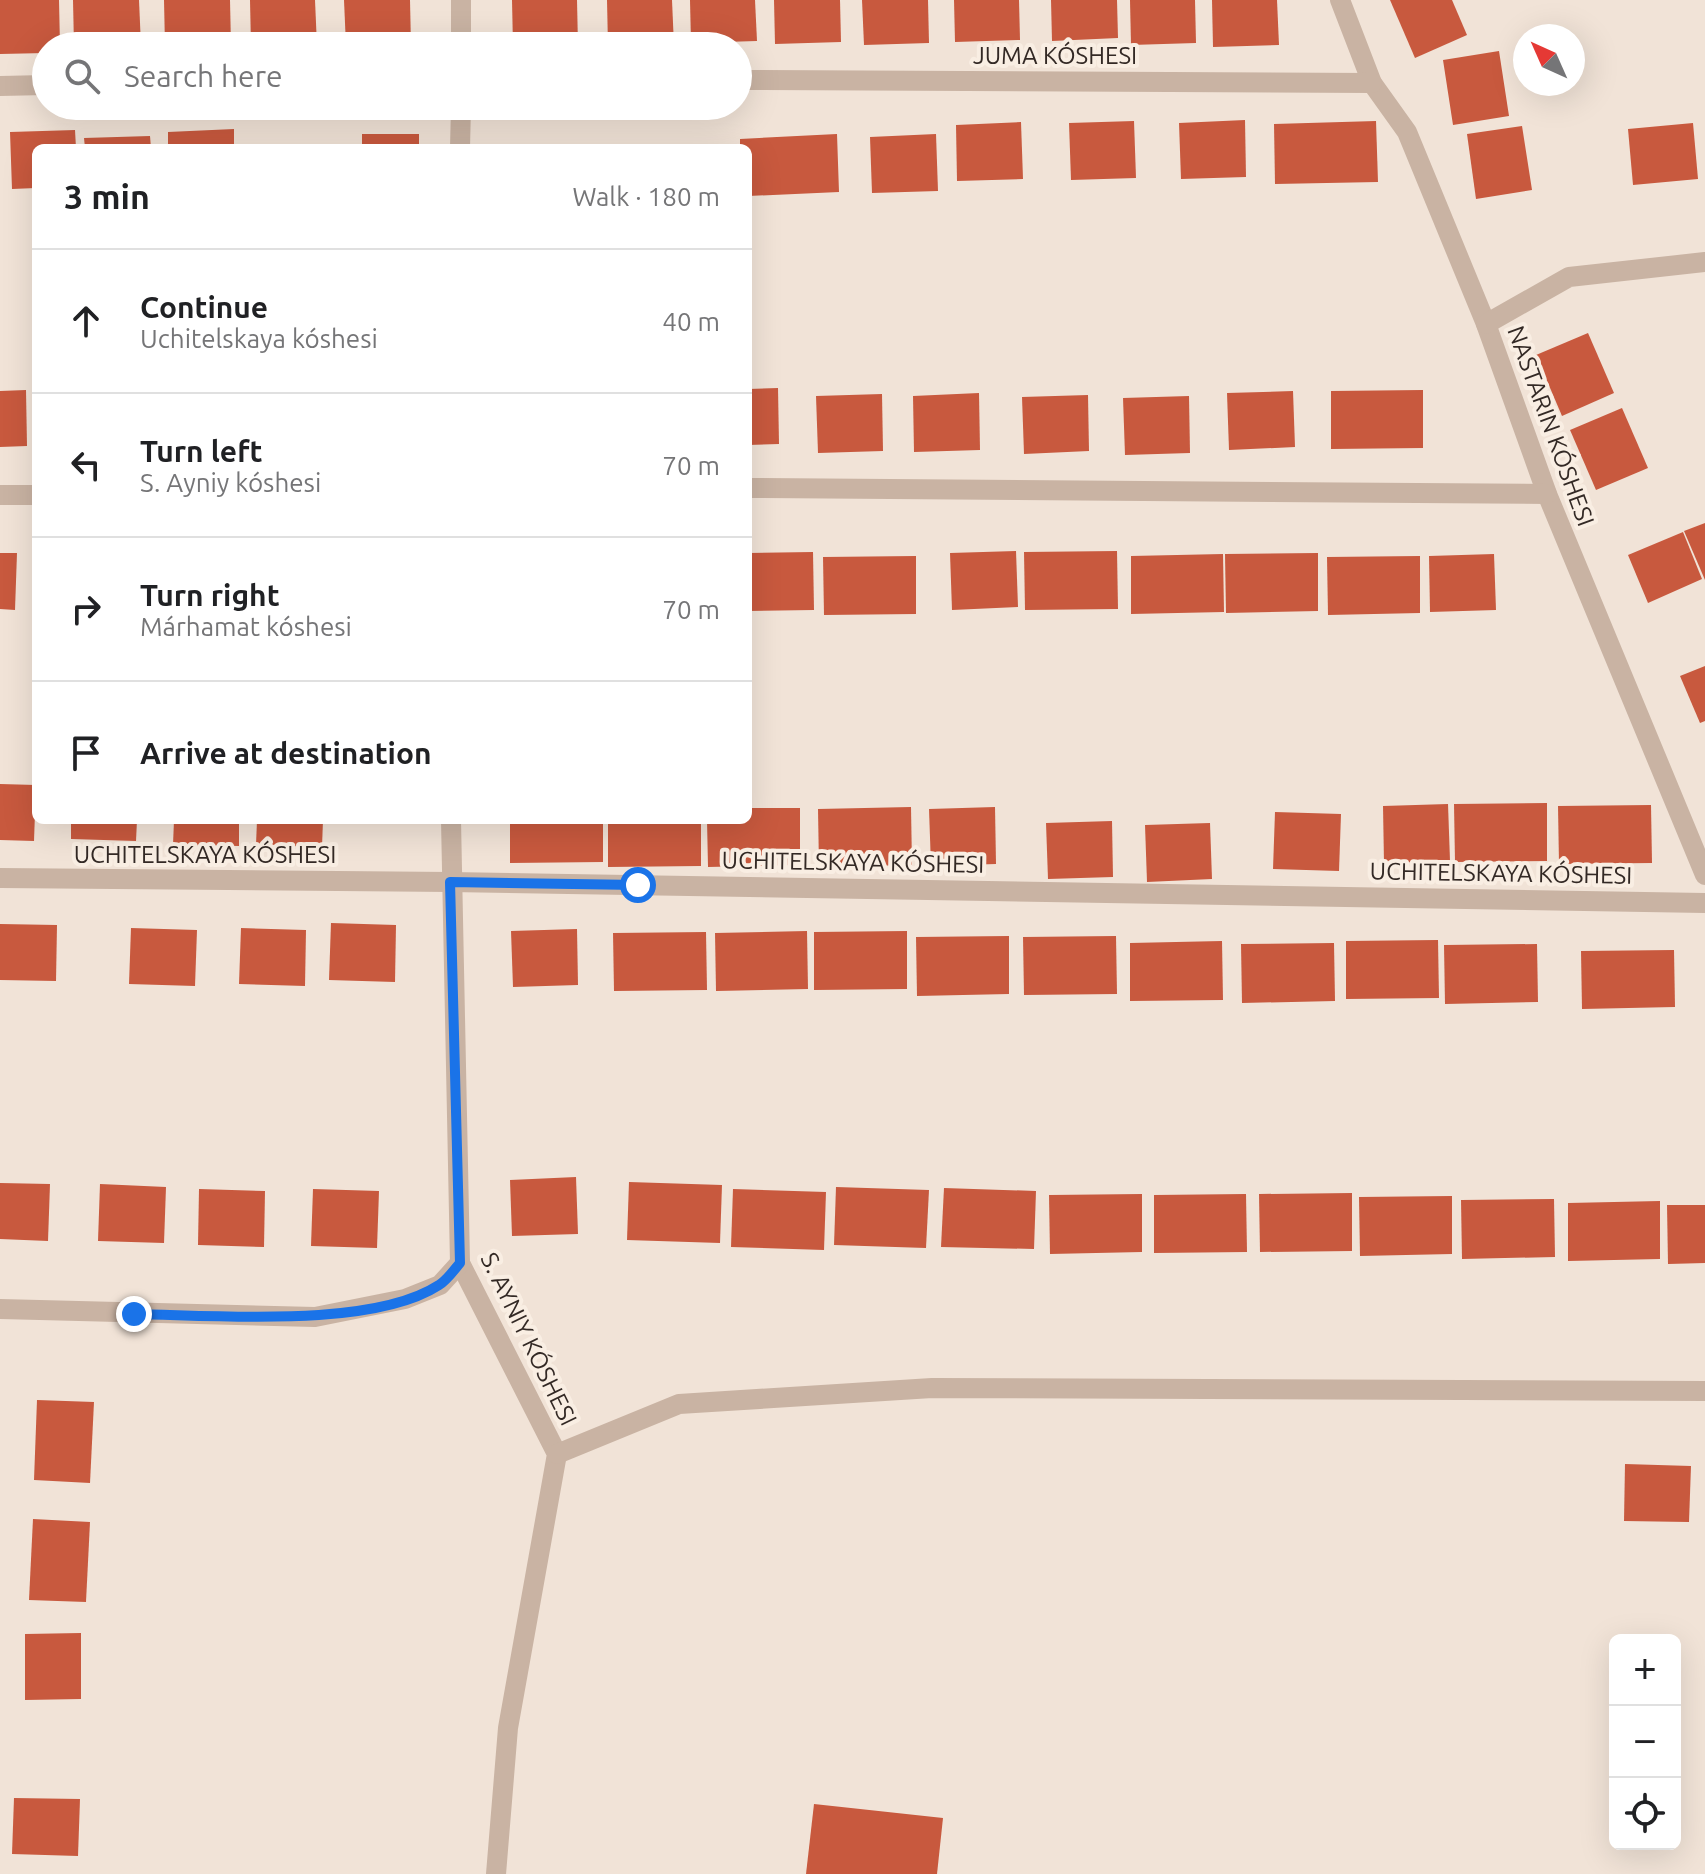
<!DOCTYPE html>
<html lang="en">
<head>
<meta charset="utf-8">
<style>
  :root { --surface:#fff; --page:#f2f2f2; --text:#202124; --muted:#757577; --line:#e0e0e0 }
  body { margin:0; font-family:Ubuntu,sans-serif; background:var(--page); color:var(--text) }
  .controls { position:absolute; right:24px; bottom:24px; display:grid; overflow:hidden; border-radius:12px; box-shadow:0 8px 32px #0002 }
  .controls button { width:72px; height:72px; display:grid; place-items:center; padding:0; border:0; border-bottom:2px solid var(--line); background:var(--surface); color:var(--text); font:40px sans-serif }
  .compass { position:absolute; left:1513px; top:24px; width:72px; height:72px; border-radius:50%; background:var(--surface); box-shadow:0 8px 32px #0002; rotate:315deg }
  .stop { position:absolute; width:24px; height:24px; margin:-18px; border:6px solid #1a73e8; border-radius:50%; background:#fff }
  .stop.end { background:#1a73e8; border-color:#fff; box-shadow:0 2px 8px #0008 }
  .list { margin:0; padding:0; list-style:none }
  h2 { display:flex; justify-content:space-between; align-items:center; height:104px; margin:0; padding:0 32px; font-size:34px }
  h2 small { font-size:26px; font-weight:400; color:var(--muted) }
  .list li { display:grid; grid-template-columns:52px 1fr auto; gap:24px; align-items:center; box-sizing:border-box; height:144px; padding:0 32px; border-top:2px solid var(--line) }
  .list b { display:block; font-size:30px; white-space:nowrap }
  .list p { margin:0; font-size:26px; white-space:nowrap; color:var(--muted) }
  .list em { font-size:26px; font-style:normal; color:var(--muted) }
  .icon { flex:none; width:44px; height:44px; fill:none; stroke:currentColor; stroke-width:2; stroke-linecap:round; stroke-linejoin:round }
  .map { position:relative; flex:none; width:1705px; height:1874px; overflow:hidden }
  .search { position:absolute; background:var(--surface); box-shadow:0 8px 32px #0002; left:32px; top:32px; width:720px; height:88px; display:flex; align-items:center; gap:20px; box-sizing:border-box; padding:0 28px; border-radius:44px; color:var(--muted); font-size:30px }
  .panel { position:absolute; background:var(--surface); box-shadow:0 8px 32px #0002; left:32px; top:144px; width:720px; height:680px; border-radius:12px }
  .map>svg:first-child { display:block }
  .building { fill:#c8593e }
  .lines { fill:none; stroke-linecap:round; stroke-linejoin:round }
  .minor { stroke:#c9b3a3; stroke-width:20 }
  .route { stroke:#1a73e8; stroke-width:10 }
  .labels { text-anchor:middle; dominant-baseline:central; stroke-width:8; stroke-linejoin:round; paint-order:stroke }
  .street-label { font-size:24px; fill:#332925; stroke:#f9eee3 }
</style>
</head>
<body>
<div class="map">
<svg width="1705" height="1874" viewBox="0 0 1705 1874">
  <rect width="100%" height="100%" fill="#f1e3d7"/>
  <!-- building -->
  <g class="building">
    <path d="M0 0H59L60 46H46V53L0 54Z"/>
    <path d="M73 0H139L141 46H74Z"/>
    <path d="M164 0H230L231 46H165Z"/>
    <path d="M250 0H315L317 46H251Z"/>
    <path d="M344 0H410L411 46H346Z"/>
    <path d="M512 0H577L578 46H513Z"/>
    <path d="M607 0H672L674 46H608Z"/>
    <path d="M690 0H755L757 41 691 43Z"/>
    <path d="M774 0H840L841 42 775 44Z"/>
    <path d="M862 0H928L929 43 864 45Z"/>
    <path d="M954 0H1019L1020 40 955 42Z"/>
    <path d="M1051 0H1117L1118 38 1052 41Z"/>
    <path d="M1130 0H1195L1196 43 1131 45Z"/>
    <path d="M1212 0H1277L1279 45 1213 47Z"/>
    <path d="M1390 0H1452L1467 35 1415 58Z"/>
    <path d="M1499 51 1509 116 1453 125 1443 60Z"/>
    <path d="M1245 120 1246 177 1181 179 1179 123Z"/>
    <path d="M1134 121 1136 178 1071 180 1069 123Z"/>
    <path d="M1376 121 1378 182 1275 184 1274 124Z"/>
    <path d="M1021 122 1023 179 957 181 956 125Z"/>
    <path d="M1693 123 1698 179 1633 185 1628 129Z"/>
    <path d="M1522 126 1532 190 1476 199 1467 134Z"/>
    <path d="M234 129V148H168V132Z"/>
    <path d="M75 130 76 148H36V188L12 189 10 132Z"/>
    <rect x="362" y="134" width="57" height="14"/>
    <path d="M837 134 839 192 748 196V148H740V139Z"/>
    <path d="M936 134 938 191 872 193 870 137Z"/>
    <path d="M150 136 151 148H85L84 138Z"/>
    <path d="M723 144V148H692V146Z"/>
    <path d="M1588 333 1614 393 1562 416 1536 355Z"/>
    <path d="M778 388 779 444 748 445V389Z"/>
    <path d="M26 390 27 446 0 447V391Z"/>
    <path d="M1423 390V448L1331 449V391Z"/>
    <path d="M1293 391 1295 447 1229 450 1227 393Z"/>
    <path d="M979 393 980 450 914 452 913 396Z"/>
    <path d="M882 394 883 451 818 453 816 396Z"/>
    <path d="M1088 395 1089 451 1024 454 1022 397Z"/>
    <path d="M1189 396 1190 453 1125 455 1123 398Z"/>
    <path d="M1622 408 1648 468 1596 490 1570 430Z"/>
    <path d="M1705 523V580L1684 531Z"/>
    <path d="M1683 532 1702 579 1648 603 1628 555Z"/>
    <path d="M1016 551 1018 607 952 610 950 553Z"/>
    <path d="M1117 551 1118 609 1025 610 1024 552Z"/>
    <path d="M813 552 814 610 748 611V553Z"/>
    <path d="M0 553H17L15 610 0 609Z"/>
    <path d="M1318 553V611L1226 613 1225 554Z"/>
    <path d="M1223 554 1224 612 1131 614V556Z"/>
    <path d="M1494 554 1496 610 1430 612 1429 556Z"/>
    <path d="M916 556V614L824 615 823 557Z"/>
    <path d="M1420 556V613L1328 615 1327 557Z"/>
    <path d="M1705 666V721L1700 723 1680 676Z"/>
    <path d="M0 784 36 785 34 841 0 840Z"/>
    <path d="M1547 803V861L1455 862 1454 804Z"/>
    <path d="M1448 804 1450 861 1384 863 1383 806Z"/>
    <path d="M1651 805 1652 863 1559 864 1558 806Z"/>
    <path d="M911 807 912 865 819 867 818 809Z"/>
    <path d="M995 807 996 864 931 866 929 809Z"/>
    <path d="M748 808H800V865L708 867 707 820H748Z"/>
    <path d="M1275 812 1341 814 1339 871 1273 869Z"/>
    <path d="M71 820H137L136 841 71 839Z"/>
    <path d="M174 820H239V846L173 845Z"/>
    <path d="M257 820H323L322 847 256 845Z"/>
    <path d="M510 820H603V862L510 863Z"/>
    <path d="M608 820H701V866L608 867Z"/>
    <path d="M1112 821 1113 877 1048 879 1046 823Z"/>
    <path d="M1210 823 1212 879 1147 882 1145 825Z"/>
    <path d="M331 923 396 925 395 982 329 980Z"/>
    <path d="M0 924 57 925 56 981 0 980Z"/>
    <path d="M131 928 197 930 195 986 129 984Z"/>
    <path d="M241 928 306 930 305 986 239 984Z"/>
    <path d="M577 929 578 985 513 987 511 931Z"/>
    <path d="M807 931 808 989 716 991 715 933Z"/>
    <path d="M907 931V989L814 990V932Z"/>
    <path d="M706 932 707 990 614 991 613 933Z"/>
    <path d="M1009 936V994L917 996 916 937Z"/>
    <path d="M1116 936 1117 994 1024 995 1023 937Z"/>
    <path d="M1438 940 1439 998 1346 999V941Z"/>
    <path d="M1222 941 1223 1000 1130 1001V943Z"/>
    <path d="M1334 943 1335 1001 1242 1003 1241 944Z"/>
    <path d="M1537 944 1538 1002 1445 1004 1444 945Z"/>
    <path d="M1674 950 1675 1007 1582 1009 1581 951Z"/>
    <path d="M576 1177 578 1234 512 1236 510 1180Z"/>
    <path d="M629 1182 722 1185 720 1243 627 1240Z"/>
    <path d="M0 1183 50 1184 48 1241 0 1239Z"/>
    <path d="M100 1184 166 1187 164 1243 98 1241Z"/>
    <path d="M836 1187 929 1190 926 1248 834 1245Z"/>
    <path d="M944 1188 1036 1191 1034 1249 941 1247Z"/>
    <path d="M199 1189 265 1191 264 1247 198 1245Z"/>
    <path d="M313 1189 379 1191 377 1248 311 1246Z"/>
    <path d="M733 1189 826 1192 824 1250 731 1247Z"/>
    <path d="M1352 1193V1251L1260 1252 1259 1194Z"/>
    <path d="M1142 1194V1252L1050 1254 1049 1195Z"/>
    <path d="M1246 1194 1247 1252 1154 1253V1195Z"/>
    <path d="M1452 1196V1254L1360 1256 1359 1197Z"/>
    <path d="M1554 1199 1555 1257 1462 1259 1461 1200Z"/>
    <path d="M1660 1201V1259L1568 1261V1203Z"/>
    <path d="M1667 1205H1705V1263L1668 1264Z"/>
    <path d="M37 1400 94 1402 90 1483 34 1480Z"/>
    <path d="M1625 1464 1691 1466 1689 1522 1624 1521Z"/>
    <path d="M33 1519 90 1522 86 1602 29 1600Z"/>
    <path d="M81 1633V1699L25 1700V1634Z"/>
    <path d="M14 1798 80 1799 78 1856 12 1854Z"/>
    <path d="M814 1804 943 1818 937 1874H806Z"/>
  </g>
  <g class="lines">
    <!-- minor -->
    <g class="minor">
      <path d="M461 0V46"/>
      <path d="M1340 0 1372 83 1407 132 1486 324 1547 494 1705 875"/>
      <path d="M738 80 1372 83"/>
      <path d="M0 86 46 85"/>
      <path d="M460 148 461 106"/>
      <path d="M1486 324 1569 277 1705 262"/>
      <path d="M748 488 1547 494"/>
      <path d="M0 495H36"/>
      <path d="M451 820 460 1263 557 1454 508 1728 496 1874"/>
      <path d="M0 878 450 882 1705 903"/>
      <path d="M0 1309 315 1317 405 1299 440 1285 460 1263"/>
      <path d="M557 1454 679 1404 932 1388 1705 1391"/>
    </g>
  </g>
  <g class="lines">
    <!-- route -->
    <path class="route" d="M134 1314C214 1315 372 1329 439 1285 447 1280 454 1270 460 1263L450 882 638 885"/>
  </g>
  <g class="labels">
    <!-- street labels -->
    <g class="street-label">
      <text x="1055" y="55">JUMA KÓSHESI</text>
      <text transform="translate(1551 426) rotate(70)">NASTARIN KÓSHESI</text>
      <text x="205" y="854">UCHITELSKAYA KÓSHESI</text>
      <text transform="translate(853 862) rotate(1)">UCHITELSKAYA KÓSHESI</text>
      <text transform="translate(1501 873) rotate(1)">UCHITELSKAYA KÓSHESI</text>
      <text transform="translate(529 1339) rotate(64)">S. AYNIY KÓSHESI</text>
    </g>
  </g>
</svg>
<div class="controls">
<button>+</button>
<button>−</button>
<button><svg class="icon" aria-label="locate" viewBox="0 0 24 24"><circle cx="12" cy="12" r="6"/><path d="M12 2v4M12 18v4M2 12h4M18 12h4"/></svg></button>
</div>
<svg class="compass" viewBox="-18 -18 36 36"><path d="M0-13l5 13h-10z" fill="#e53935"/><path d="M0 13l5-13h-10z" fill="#757577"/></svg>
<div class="stop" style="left:638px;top:885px"></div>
<div class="stop end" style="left:134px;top:1314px"></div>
<div class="search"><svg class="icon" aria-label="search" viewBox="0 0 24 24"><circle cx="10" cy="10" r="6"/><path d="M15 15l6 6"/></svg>Search here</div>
<section class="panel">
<h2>3 min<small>Walk · 180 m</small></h2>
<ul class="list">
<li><svg class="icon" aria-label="ahead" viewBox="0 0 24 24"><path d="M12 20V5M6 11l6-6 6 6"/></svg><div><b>Continue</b><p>Uchitelskaya kóshesi</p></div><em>40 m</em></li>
<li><svg class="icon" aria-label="left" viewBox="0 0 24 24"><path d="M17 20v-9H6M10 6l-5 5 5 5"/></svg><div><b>Turn left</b><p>S. Ayniy kóshesi</p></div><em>70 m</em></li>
<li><svg class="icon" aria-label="right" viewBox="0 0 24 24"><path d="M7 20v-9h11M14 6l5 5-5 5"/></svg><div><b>Turn right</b><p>Márhamat kóshesi</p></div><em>70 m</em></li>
<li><svg class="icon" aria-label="arrive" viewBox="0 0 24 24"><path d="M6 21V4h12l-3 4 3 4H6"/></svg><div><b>Arrive at destination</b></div></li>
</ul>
</section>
</div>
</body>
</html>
